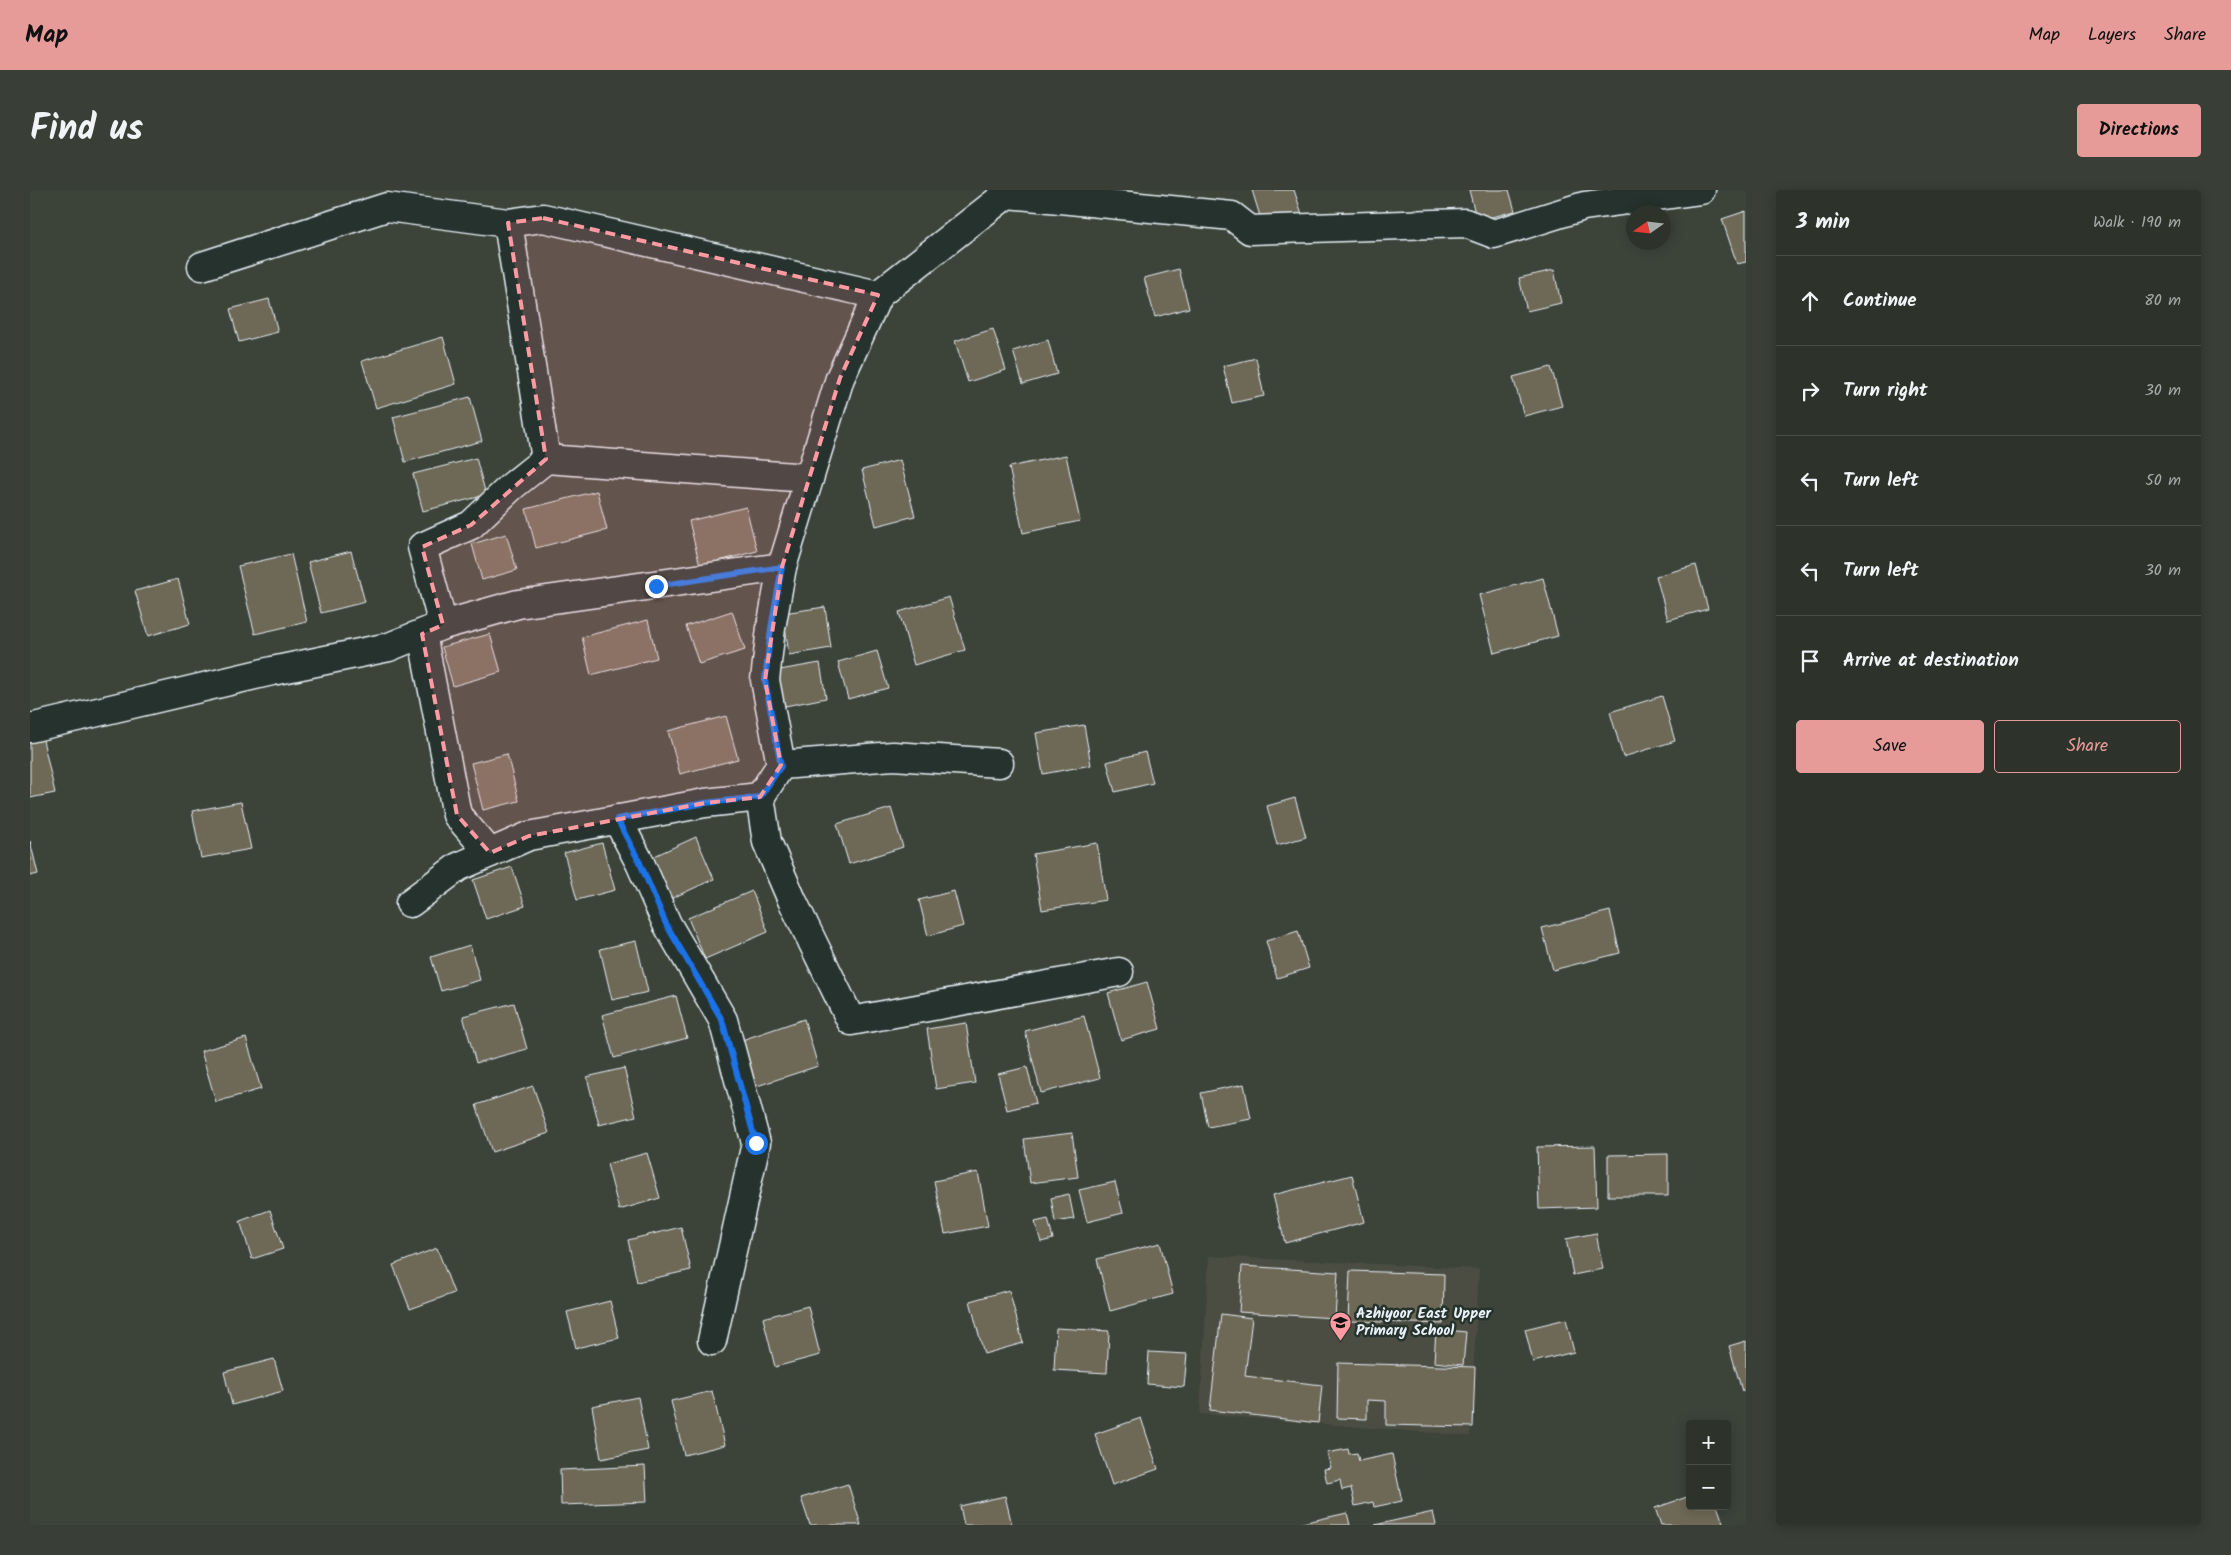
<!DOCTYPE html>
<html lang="en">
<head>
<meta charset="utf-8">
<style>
  :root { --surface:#2d322b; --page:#393e37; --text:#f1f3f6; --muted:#a7aaa9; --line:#484d47; --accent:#e69b98 }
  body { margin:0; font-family:Kalam,sans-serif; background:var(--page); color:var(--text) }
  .controls { position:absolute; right:15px; bottom:15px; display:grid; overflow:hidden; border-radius:5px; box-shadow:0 2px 12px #0003 }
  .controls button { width:45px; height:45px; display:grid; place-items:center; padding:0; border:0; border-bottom:1px solid var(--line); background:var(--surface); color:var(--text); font:25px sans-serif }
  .compass { position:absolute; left:1596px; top:15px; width:45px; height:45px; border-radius:50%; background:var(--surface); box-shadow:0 2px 12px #0003; rotate:256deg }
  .stop { position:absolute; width:15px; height:15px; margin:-11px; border:4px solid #1a73e8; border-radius:50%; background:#fff }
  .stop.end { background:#1a73e8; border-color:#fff; box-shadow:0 1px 5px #0008 }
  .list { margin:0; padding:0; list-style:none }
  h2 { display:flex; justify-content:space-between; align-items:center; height:65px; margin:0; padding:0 20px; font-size:21px }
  h2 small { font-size:16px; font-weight:400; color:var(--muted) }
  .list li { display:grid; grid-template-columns:32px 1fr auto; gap:15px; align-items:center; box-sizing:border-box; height:90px; padding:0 20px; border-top:1px solid var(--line) }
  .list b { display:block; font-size:19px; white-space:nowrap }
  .list em { font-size:16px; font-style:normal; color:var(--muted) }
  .actions { display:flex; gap:10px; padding:15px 20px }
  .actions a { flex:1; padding:11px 0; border:1px solid var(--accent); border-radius:5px; text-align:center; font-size:18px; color:var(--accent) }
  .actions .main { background:var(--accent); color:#111 }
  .icon { flex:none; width:28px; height:28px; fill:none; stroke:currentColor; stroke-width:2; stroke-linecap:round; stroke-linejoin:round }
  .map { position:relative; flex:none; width:1716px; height:1335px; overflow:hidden; border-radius:5px }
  header { display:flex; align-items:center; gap:30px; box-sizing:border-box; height:70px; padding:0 25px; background:var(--accent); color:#111 }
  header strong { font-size:24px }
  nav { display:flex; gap:28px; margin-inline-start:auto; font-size:18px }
  .intro { display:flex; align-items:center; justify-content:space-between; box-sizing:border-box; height:120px; padding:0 30px }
  h1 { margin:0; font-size:35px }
  .button { padding:12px 22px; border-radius:5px; background:var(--accent); color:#111; font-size:18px; font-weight:700 }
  main { display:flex; gap:30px; padding:0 30px }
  aside { flex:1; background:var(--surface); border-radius:5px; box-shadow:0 2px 12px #0003 }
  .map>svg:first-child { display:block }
  .built { fill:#4b4e42 }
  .building { fill:#6e6756; stroke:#e8f1f8 }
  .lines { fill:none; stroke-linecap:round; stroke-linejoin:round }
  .street-casing { stroke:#e8f1f8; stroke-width:31 }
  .street { stroke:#26332d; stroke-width:28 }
  .route { stroke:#1a73e8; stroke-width:6 }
  .marked { fill:#ff9aa2; fill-opacity:0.2; stroke:#ff9aa2; stroke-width:4; stroke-dasharray:10 6; stroke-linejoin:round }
  .labels { text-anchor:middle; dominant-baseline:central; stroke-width:5; stroke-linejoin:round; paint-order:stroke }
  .poi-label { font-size:15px; font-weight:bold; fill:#e8f1f8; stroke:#26332d; text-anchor:start }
</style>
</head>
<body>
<header>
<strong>Map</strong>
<nav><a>Map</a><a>Layers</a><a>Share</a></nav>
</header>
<div class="intro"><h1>Find us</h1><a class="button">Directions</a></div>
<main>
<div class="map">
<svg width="1716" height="1335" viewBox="0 0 1716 1335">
  <rect width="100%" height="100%" fill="#3c4339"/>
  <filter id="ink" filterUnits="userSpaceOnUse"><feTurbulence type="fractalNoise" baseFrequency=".02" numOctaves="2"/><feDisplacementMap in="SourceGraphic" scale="10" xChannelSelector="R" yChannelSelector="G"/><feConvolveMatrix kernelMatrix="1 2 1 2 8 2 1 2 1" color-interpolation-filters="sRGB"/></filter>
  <g filter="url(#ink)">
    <!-- built -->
    <path class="built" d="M1179 1066 1449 1079 1440 1246 1170 1224Z"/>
    <!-- building -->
    <g class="building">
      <path d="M1222 0H1264L1272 24 1233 36Z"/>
      <path d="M1439 0H1479L1485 21 1447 31Z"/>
      <path d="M1716 21V72L1707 74 1692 29Z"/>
      <path d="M1149 79 1159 118 1125 127 1114 88Z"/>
      <path d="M1524 80 1531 113 1497 121 1489 88Z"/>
      <path d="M239 109 248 142 209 152 200 119Z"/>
      <path d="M963 139 976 180 938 192 925 151Z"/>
      <path d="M413 147 426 194 346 218 332 171Z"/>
      <path d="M1018 150 1027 184 993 194 983 161Z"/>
      <path d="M1226 168 1234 206 1202 213 1193 176Z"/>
      <path d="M1521 177 1532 216 1494 226 1483 187Z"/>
      <path d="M440 207 452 251 375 272 363 227Z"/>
      <path d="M1036 265 1050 331 993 343 979 277Z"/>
      <path d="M446 268 456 305 393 321 383 284Z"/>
      <path d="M870 270 885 326 846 336 832 280Z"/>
      <path d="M567 301 577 340 506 358 496 319Z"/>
      <path d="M716 317 727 361 670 376 659 331Z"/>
      <path d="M476 344 487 380 452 390 442 354Z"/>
      <path d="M321 361 335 412 291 423 278 372Z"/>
      <path d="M261 364 277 432 225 444 208 376Z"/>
      <path d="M1666 375 1678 419 1638 430 1626 386Z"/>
      <path d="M1513 388 1528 446 1464 463 1449 405Z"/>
      <path d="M148 389 160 434 118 446 105 401Z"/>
      <path d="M919 407 935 460 884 475 869 422Z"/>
      <path d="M795 417 801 458 759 465 753 423Z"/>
      <path d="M702 421 715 460 669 474 656 436Z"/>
      <path d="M618 430 627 468 561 485 552 447Z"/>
      <path d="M460 444 471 482 423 496 412 457Z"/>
      <path d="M847 461 858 498 818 509 808 472Z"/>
      <path d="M790 473 796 508 750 517 744 481Z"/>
      <path d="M1632 506 1645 551 1593 567 1580 522Z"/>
      <path d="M696 526 708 569 650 584 638 541Z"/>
      <path d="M1054 535 1061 575 1013 584 1006 543Z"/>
      <path d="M13 550 25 603 0 608V553Z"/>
      <path d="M1115 562 1123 593 1085 602 1077 572Z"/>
      <path d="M477 564 489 611 453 620 441 573Z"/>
      <path d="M1265 608 1276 647 1247 655 1237 616Z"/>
      <path d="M211 612 221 659 171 668 162 621Z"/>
      <path d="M861 618 873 657 819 674 807 634Z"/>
      <path d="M666 647 684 689 638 710 620 668Z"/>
      <path d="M0 651 8 684 0 686Z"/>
      <path d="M572 653 585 700 547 710 534 663Z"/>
      <path d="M1067 653 1076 710 1012 720 1003 664Z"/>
      <path d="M482 677 495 716 456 729 443 690Z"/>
      <path d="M722 701 738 742 675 769 658 728Z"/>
      <path d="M924 701 933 736 898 746 889 710Z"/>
      <path d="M1580 721 1590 763 1523 780 1512 738Z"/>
      <path d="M1268 741 1279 778 1247 788 1236 751Z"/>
      <path d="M606 751 618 802 582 810 570 759Z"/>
      <path d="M440 755 450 790 411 801 401 767Z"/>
      <path d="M1117 792 1130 839 1091 850 1078 803Z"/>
      <path d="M646 806 657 848 584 868 572 825Z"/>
      <path d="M484 813 497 859 446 873 433 826Z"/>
      <path d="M1054 826 1070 888 1011 903 995 841Z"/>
      <path d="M774 829 788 876 724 897 709 851Z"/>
      <path d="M936 833 945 893 906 899 897 839Z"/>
      <path d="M216 848 231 899 186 912 171 861Z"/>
      <path d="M997 877 1006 913 977 920 968 884Z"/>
      <path d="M594 878 606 926 569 935 557 887Z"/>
      <path d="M1214 894 1221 929 1178 937 1171 903Z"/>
      <path d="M503 896 519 943 462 962 446 915Z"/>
      <path d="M1042 943 1048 987 1000 993 994 949Z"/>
      <path d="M1565 956 1567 1017 1509 1019 1507 957Z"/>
      <path d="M617 963 630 1008 589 1020 577 974Z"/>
      <path d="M1638 964V1006H1578V965Z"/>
      <path d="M948 982 958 1036 915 1044 904 991Z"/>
      <path d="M1322 985 1334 1032 1255 1053 1243 1005Z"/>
      <path d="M1085 992 1093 1023 1057 1032 1049 1000Z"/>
      <path d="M1039 1004 1044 1029 1025 1032 1021 1008Z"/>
      <path d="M240 1020 253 1059 222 1069 210 1031Z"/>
      <path d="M1018 1029 1023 1049 1011 1052 1005 1032Z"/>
      <path d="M651 1037 661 1080 607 1092 598 1050Z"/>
      <path d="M1566 1043 1573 1079 1543 1085 1536 1049Z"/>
      <path d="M1130 1053 1143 1104 1080 1121 1067 1069Z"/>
      <path d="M407 1058 424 1103 380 1119 363 1075Z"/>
      <path d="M1212 1076 1308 1082 1305 1128 1209 1122Z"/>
      <path d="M1320 1081 1414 1084 1413 1134 1318 1131Z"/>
      <path d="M979 1100 993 1153 954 1164 940 1111Z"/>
      <path d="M580 1111 589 1148 546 1158 537 1122Z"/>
      <path d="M778 1116 790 1165 745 1177 733 1128Z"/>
      <path d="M1191 1124 1222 1128 1215 1186 1292 1195 1288 1233 1180 1220Z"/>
      <path d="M1536 1129 1544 1162 1503 1172 1495 1139Z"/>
      <path d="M1026 1138 1079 1141 1077 1183 1024 1180Z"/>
      <path d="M1406 1139 1436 1142 1433 1175 1404 1172Z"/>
      <path d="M1716 1151V1200L1712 1201 1699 1156Z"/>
      <path d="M1119 1162 1157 1164 1154 1197 1117 1194Z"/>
      <path d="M244 1169 253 1201 202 1215 194 1182Z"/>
      <path d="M1308 1173 1445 1177 1443 1237 1356 1235V1211L1337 1210V1229L1307 1228Z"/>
      <path d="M682 1201 695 1255 654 1265 641 1211Z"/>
      <path d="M608 1207 618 1260 571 1269 562 1216Z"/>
      <path d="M1111 1228 1128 1279 1082 1295 1065 1244Z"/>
      <path d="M1318 1259 1319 1264 1327 1263 1329 1271 1362 1264 1372 1311 1344 1317 1343 1312 1325 1316 1321 1298 1312 1300 1310 1290 1297 1293 1294 1279 1301 1278 1297 1263Z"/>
      <path d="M615 1276 617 1312 531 1315 530 1280Z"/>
      <path d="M818 1294 831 1335H780L771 1308Z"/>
      <path d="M975 1306 982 1335H934L930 1316Z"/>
      <path d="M1660 1306V1316H1687L1694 1335H1631L1625 1318Z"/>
      <path d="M1403 1322 1406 1335H1345Z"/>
      <path d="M1317 1323 1320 1335H1268V1334Z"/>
    </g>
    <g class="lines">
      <defs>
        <g id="street">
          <path d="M977 4 1202 26 1220 40 1435 33 1464 44 1554 16 1671 0"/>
          <path d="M172 76 357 17 478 33"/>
          <path d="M848 105 810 188 752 377 741 438 735 490 751 575 730 607 737 652 762 710 821 831 1089 782"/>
          <path d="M779 288 516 269 478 33 513 28 848 105 982 0"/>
          <path d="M413 435 392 357 441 335 481 297 516 269"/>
          <path d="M392 444 427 625 460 663"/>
          <path d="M0 538 242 481 359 457 413 435 488 414 752 377"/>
          <path d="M751 575 863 566 969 573"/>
          <path d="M587 629 610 673 637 734 693 830 726 953 682 1151"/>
          <path d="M380 713 428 677 499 646 675 613 730 607"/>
        </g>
      </defs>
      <!-- street casing -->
      <use href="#street" class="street-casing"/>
      <!-- street -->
      <use href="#street" class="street"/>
    </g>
  </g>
  <g class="lines" filter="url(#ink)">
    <!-- route -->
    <path class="route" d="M626 396 752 377 741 438 735 490 751 576 730 607 675 613 587 629 610 673 636 734 692 830 726 953"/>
  </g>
  <!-- marked area -->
  <path class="marked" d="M513 28 848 105 810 188 752 377 735 490 751 575 730 607 675 613 499 646 460 663 427 625 392 444 413 435 392 357 441 335 516 269 478 33Z"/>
  <!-- icons -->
  <defs>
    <symbol id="school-pin" viewBox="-11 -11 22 30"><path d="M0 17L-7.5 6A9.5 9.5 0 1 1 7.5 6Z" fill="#ff9aa2" stroke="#26332d"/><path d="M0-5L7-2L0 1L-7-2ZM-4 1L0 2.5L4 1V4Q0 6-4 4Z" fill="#111"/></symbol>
  </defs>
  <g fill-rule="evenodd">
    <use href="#school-pin" x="1298" y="1120" width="25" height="34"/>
  </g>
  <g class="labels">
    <!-- poi labels -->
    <g class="poi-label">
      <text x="1326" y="1124">Azhiyoor East Upper<tspan x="1326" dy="17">Primary School</tspan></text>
    </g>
  </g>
</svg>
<div class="controls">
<button>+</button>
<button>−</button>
</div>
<svg class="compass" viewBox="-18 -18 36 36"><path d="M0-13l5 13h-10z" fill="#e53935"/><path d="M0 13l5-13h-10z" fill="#a7aaa9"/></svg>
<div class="stop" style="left:726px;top:953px"></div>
<div class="stop end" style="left:626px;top:396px"></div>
</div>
<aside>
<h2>3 min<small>Walk · 190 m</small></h2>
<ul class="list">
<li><svg class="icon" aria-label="ahead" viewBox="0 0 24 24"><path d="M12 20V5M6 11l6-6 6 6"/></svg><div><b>Continue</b></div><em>80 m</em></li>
<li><svg class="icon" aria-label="right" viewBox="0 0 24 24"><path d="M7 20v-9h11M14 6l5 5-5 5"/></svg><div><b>Turn right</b></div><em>30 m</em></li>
<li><svg class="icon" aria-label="left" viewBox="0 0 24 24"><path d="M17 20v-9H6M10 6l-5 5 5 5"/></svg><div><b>Turn left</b></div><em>50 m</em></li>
<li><svg class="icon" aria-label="left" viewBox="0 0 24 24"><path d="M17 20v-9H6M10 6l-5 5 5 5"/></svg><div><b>Turn left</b></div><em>30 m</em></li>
<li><svg class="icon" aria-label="arrive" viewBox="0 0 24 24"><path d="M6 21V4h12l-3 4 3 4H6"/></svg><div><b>Arrive at destination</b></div></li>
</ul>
<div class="actions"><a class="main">Save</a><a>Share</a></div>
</aside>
</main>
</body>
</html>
